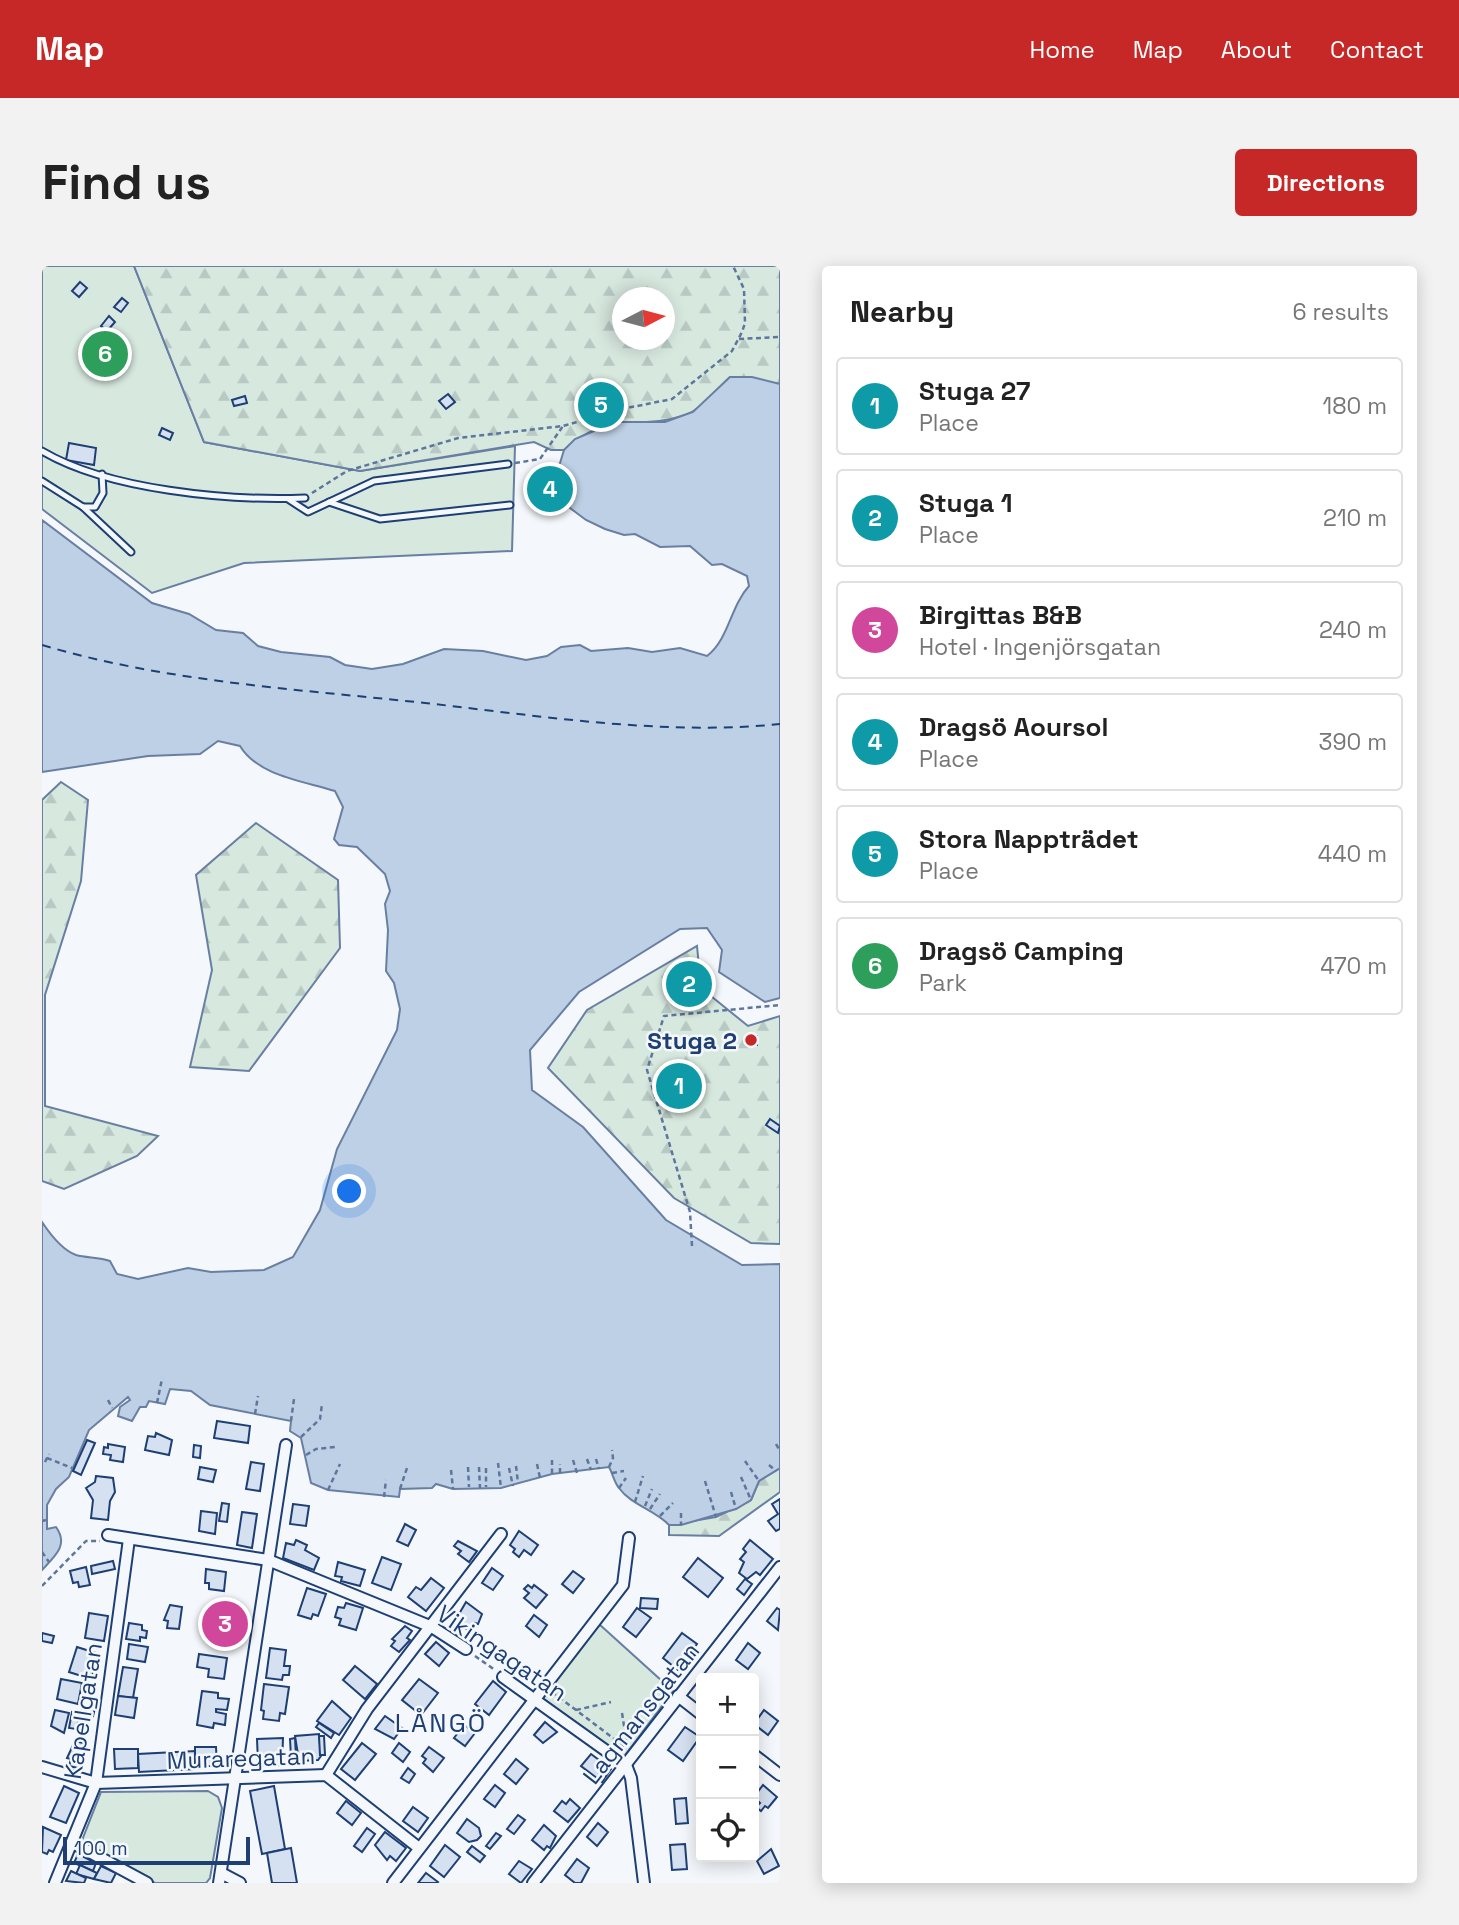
<!DOCTYPE html>
<html lang="en">
<head>
<meta charset="utf-8">
<style>
  :root { --surface:#fff; --page:#f2f2f2; --text:#222; --muted:#767676; --line:#e0e0e0; --accent:#c62828 }
  body { margin:0; font-family:"Space Grotesk",sans-serif; background:var(--page); color:var(--text) }
  .controls { position:absolute; right:21px; bottom:21px; display:grid; overflow:hidden; border-radius:7px; box-shadow:0 4px 18px #0003 }
  .controls button { width:63px; height:63px; display:grid; place-items:center; padding:0; border:0; border-bottom:2px solid var(--line); background:var(--surface); color:var(--text); font:35px sans-serif }
  .compass { position:absolute; left:570px; top:21px; width:63px; height:63px; border-radius:50%; background:var(--surface); box-shadow:0 4px 18px #0003; rotate:84deg }
  .scale { position:absolute; left:21px; bottom:18px; width:187px; box-sizing:border-box; padding-left:7px; border:4px solid #1d3f73; border-top:0; font-size:19px; line-height:24px; white-space:nowrap; color:#1d3f73; -webkit-text-stroke:5px #f4f7fb; paint-order:stroke }
  .you { position:absolute; left:308px; top:926px; width:24px; height:24px; margin:-18px; border:5px solid #fff; border-radius:50%; background:#1a73e8; box-shadow:0 0 0 10px #1a73e833 }
  .badge { display:grid; place-items:center; width:46px; height:46px; border-radius:50%; background:var(--accent); color:#fff; font-size:23px; font-weight:700 }
  .pin { position:absolute; translate:-50% -50%; border:4px solid #fff; box-shadow:0 2px 7px #0006 }
  .list { margin:0; padding:0; list-style:none }
  h2 { display:flex; justify-content:space-between; align-items:center; height:91px; margin:0; padding:0 28px; font-size:30px }
  h2 small { font-size:23px; font-weight:400; color:var(--muted) }
  .list li { display:grid; grid-template-columns:46px 1fr auto; gap:21px; align-items:center; box-sizing:border-box; height:98px; margin:0 14px 14px; padding:0 14px; border:2px solid var(--line); border-radius:7px }
  .list b { display:block; font-size:26px; white-space:nowrap }
  .list p { margin:0; font-size:23px; white-space:nowrap; color:var(--muted) }
  .list em { font-size:23px; font-style:normal; color:var(--muted) }
  .icon { flex:none; width:38px; height:38px; fill:none; stroke:currentColor; stroke-width:2; stroke-linecap:round; stroke-linejoin:round }
  .map { position:relative; flex:none; width:738px; height:1617px; overflow:hidden; border-radius:7px }
  header { display:flex; align-items:center; gap:42px; box-sizing:border-box; height:98px; padding:0 35px; background:var(--accent); color:#fff }
  header strong { font-size:33px }
  nav { display:flex; gap:38px; margin-inline-start:auto; font-size:24px }
  .intro { display:flex; align-items:center; justify-content:space-between; box-sizing:border-box; height:168px; padding:0 42px }
  h1 { margin:0; font-size:49px }
  .button { padding:18px 32px; border-radius:7px; background:var(--accent); color:#fff; font-size:24px; font-weight:700 }
  main { display:flex; gap:42px; padding:0 42px }
  aside { flex:1; background:var(--surface); border-radius:7px; box-shadow:0 4px 18px #0003 }
  .map>svg:first-child { display:block }
  .green { fill:#d7e8df; stroke:#687fa3; stroke-width:2 }
  .forest { fill:url(#forest-firs); stroke:#687fa3; stroke-width:2; fill-rule:evenodd }
  .water { fill:#bed0e5; stroke:#687fa3; stroke-width:2 }
  .lines { fill:none; stroke-linecap:round; stroke-linejoin:round }
  .ferry { stroke:#1d3f73; stroke-width:2; stroke-dasharray:9 7; stroke-linecap:butt }
  .building { fill:#d5e0f0; stroke:#1d3f73; stroke-width:2 }
  .lane-casing { stroke:#1d3f73; stroke-width:9 }
  .street-casing { stroke:#1d3f73; stroke-width:14 }
  .path { stroke:#5e769c; stroke-width:2.5; stroke-dasharray:5 3.5; stroke-linecap:butt }
  .lane { stroke:#f4f7fb; stroke-width:5 }
  .street { stroke:#f4f7fb; stroke-width:10 }
  .poi-dot { fill:#c62828; stroke:#f4f7fb; stroke-width:2.5 }
  .labels { text-anchor:middle; dominant-baseline:central; stroke-width:5; stroke-linejoin:round; paint-order:stroke }
  .poi-label { font-size:24px; font-weight:bold; fill:#1d3f73; stroke:#f4f7fb; text-anchor:end }
  .street-label { font-size:24px; fill:#1d3f73; stroke:#f4f7fb }
  .neighbourhood-label { font-size:26px; letter-spacing:2px; fill:#1d3f73; stroke:#f4f7fb }
</style>
</head>
<body>
<header>
<strong>Map</strong>
<nav><a>Home</a><a>Map</a><a>About</a><a>Contact</a></nav>
</header>
<div class="intro"><h1>Find us</h1><a class="button">Directions</a></div>
<main>
<div class="map">
<svg width="738" height="1617" viewBox="0 0 738 1617">
  <defs>
    <pattern id="forest-firs" width="22" height="20" patternUnits="userSpaceOnUse" patternTransform="scale(1.75)"><rect width="22" height="20" fill="#d7e8df"/><path d="M5 1l3.5 6h-7zM16 11l3.5 6h-7z" fill="#b8c8c3"/></pattern>
  </defs>
  <rect width="100%" height="100%" fill="#f4f7fb"/>
  <!-- green -->
  <g class="green">
    <path d="M0 0H92L162 176 318 205 473 180 470 285 202 297 110 327 0 243Z"/>
    <path d="M557 1358 631 1425 581 1492 500 1432Z"/>
    <path d="M166 1525 176 1531 180 1542 168 1612 164 1617H113L39 1577 59 1526Z"/>
  </g>
  <!-- forest -->
  <g class="forest">
    <path d="M92 0H738V118L688 111C676 122 662 140 648 147 603 166 563 144 522 184H509L492 176 318 205 162 176ZM580 32H622V74H580Z"/>
    <path d="M19 516 46 534 39 615 3 729V840L116 870 95 890 22 923 0 915V534Z"/>
    <path d="M214 557 296 614 298 682 207 805 148 801 170 704 154 609Z"/>
    <path d="M655 680 659 722 706 760 738 750V978L709 977 632 932 506 802 545 744Z"/>
    <path d="M738 1202V1226L677 1270 627 1269V1259L674 1251 709 1234 717 1215Z"/>
  </g>
  <!-- water -->
  <path class="water" d="M688 111H710L738 118V732L723 736 677 706 680 684 665 662 638 663 537 726 488 784 490 824 541 861 624 954 700 999 738 998V1202L717 1215 709 1234 694 1243 639 1259H627C613 1244 589 1239 577 1222 572 1216 571 1208 567 1201L510 1208 459 1222 411 1223 394 1218 390 1222 358 1223 357 1231 286 1224 269 1217 259 1172 248 1165 249 1155 168 1139 149 1125 128 1123 123 1138 107 1135 104 1141H98L90 1155 76 1150 78 1141 88 1134 86 1131 47 1164 27 1211 14 1223 5 1239V1263L14 1261C27 1279 13 1290 0 1304V956C8 968 20 984 34 989 45 992 57 991 68 995L75 1008 96 1013 146 1002 169 1006 222 1004 251 991 278 944 295 883 355 764 358 743 352 717 344 705 346 664 343 638 348 625 343 608 315 581 297 579 292 573 301 541 293 525C262 515 216 510 198 480L176 475 158 488 106 490 0 506V254L110 337 147 348 174 364 201 367 216 380 239 386 288 391 303 399 330 403 361 398 402 383 441 385 484 394 505 390 519 381 538 379 549 385 586 382 610 386 638 382 665 390C687 373 688 341 707 320L705 310 680 298 670 299 648 280 618 281 593 268 582 269 563 263 544 254 520 236 514 210 522 184 533 173 573 156H623L651 146Z"/>
  <g class="lines">
    <!-- ferry -->
    <path class="ferry" d="M0 379C125 416 254 423 383 437 500 450 621 470 738 458"/>
  </g>
  <!-- building -->
  <g class="building">
    <path d="M38 16 45 22 37 31 30 25Z"/>
    <path d="M80 32 86 37 79 46 72 41Z"/>
    <path d="M67 50 73 56 65 65 59 60Z"/>
    <path d="M406 128 413 136 404 143 397 135Z"/>
    <path d="M203 130 205 137 192 140 190 134Z"/>
    <path d="M120 162 131 167 128 174 117 169Z"/>
    <path d="M27 177 54 182 52 199 24 194Z"/>
    <path d="M704 770H715V779L704 778Z"/>
    <path d="M632 814 644 817 642 825 630 823Z"/>
    <path d="M728 853 738 860 736 867 724 859Z"/>
    <path d="M175 1155 208 1160 206 1177 172 1172Z"/>
    <path d="M114 1167 130 1174 127 1189 103 1184 106 1170 113 1171Z"/>
    <path d="M45 1174 53 1177 39 1209 31 1205Z"/>
    <path d="M66 1178 83 1181 81 1196 68 1194 69 1189 61 1188 62 1181 66 1182Z"/>
    <path d="M152 1179 159 1180 158 1192 151 1191Z"/>
    <path d="M209 1196 222 1198 218 1225 204 1223Z"/>
    <path d="M158 1201 174 1204 171 1216 156 1213Z"/>
    <path d="M54 1210 71 1212 73 1226 68 1235 66 1254 49 1252 51 1234 44 1222 53 1216Z"/>
    <path d="M738 1233V1263L734 1265 726 1255 736 1248 730 1238Z"/>
    <path d="M180 1237 187 1238 185 1256 177 1255Z"/>
    <path d="M251 1238 267 1240 264 1260 248 1258Z"/>
    <path d="M159 1245 175 1247 173 1268 157 1265Z"/>
    <path d="M200 1246 215 1248 210 1282 195 1279Z"/>
    <path d="M363 1258 374 1264 366 1280 355 1275Z"/>
    <path d="M477 1265 496 1279 489 1289 482 1284 477 1291 471 1286 473 1283 468 1279Z"/>
    <path d="M254 1274 265 1279 263 1284 277 1292 272 1304 241 1292 244 1277 252 1279Z"/>
    <path d="M708 1274 731 1293 718 1309 714 1306 705 1313 697 1307 702 1296 698 1293 704 1286 701 1283Z"/>
    <path d="M416 1275 435 1285 427 1296 416 1288 419 1285 412 1280Z"/>
    <path d="M340 1291 359 1298 349 1324 330 1317Z"/>
    <path d="M656 1292 681 1312 666 1331 641 1311Z"/>
    <path d="M71 1295 73 1303 50 1308 49 1300Z"/>
    <path d="M296 1296 323 1304 318 1320 299 1315 300 1311 293 1310Z"/>
    <path d="M44 1301 48 1319 37 1321 36 1316 31 1317 28 1305Z"/>
    <path d="M450 1302 461 1310 451 1324 440 1317Z"/>
    <path d="M164 1303 184 1306 182 1325 167 1323V1317H163Z"/>
    <path d="M531 1305 542 1313 531 1327 520 1318Z"/>
    <path d="M389 1312 402 1322 384 1345 366 1331 374 1321 379 1324Z"/>
    <path d="M703 1313 710 1318 702 1329 695 1323Z"/>
    <path d="M486 1319 490 1322 492 1319 505 1329 494 1342 482 1332 487 1327 482 1323Z"/>
    <path d="M265 1322 284 1328 276 1350 271 1348 269 1353 256 1349Z"/>
    <path d="M599 1332 616 1333 615 1343 598 1342Z"/>
    <path d="M424 1336 440 1348 436 1358 433 1357 427 1365 413 1355Z"/>
    <path d="M304 1337 321 1342 314 1364 297 1359 299 1353 293 1351 296 1341 302 1342Z"/>
    <path d="M128 1339 140 1341 137 1363 125 1362 126 1355 122 1354Z"/>
    <path d="M595 1342 609 1352 594 1371 581 1361Z"/>
    <path d="M735 1342 738 1344 736 1364 725 1355Z"/>
    <path d="M47 1347 66 1350 62 1375 43 1372Z"/>
    <path d="M177 1349 190 1350 188 1368 174 1367Z"/>
    <path d="M492 1349 505 1359 497 1371 484 1360Z"/>
    <path d="M87 1357 100 1359V1364L105 1365 104 1372 98 1371V1375L84 1373Z"/>
    <path d="M363 1360 370 1365 365 1372 368 1374 357 1386 349 1380 353 1375 350 1373Z"/>
    <path d="M0 1367 12 1370 10 1377 0 1375Z"/>
    <path d="M640 1367 655 1378 649 1386 653 1389 636 1404 621 1392Z"/>
    <path d="M394 1376 407 1387 397 1400 383 1388Z"/>
    <path d="M706 1377 718 1387 706 1403 694 1394Z"/>
    <path d="M87 1378 106 1381 103 1396 85 1393Z"/>
    <path d="M35 1381 57 1388 49 1413 27 1406Z"/>
    <path d="M228 1382 244 1384 242 1400H248L247 1409H241L240 1414 224 1412Z"/>
    <path d="M157 1388 185 1392 182 1413 166 1411 167 1403 155 1401Z"/>
    <path d="M313 1400 335 1418 323 1433 301 1414Z"/>
    <path d="M81 1401 96 1403 91 1432 76 1430Z"/>
    <path d="M19 1413 40 1417 36 1438 15 1433Z"/>
    <path d="M377 1413 396 1427 379 1449 360 1434Z"/>
    <path d="M451 1415 464 1426 447 1449 433 1438Z"/>
    <path d="M222 1418 247 1421 243 1448 238 1447 237 1455 221 1453 222 1445 219 1444Z"/>
    <path d="M160 1425 176 1427V1432L187 1433 185 1444 174 1443V1446L184 1448 183 1459 172 1457 171 1462 155 1459Z"/>
    <path d="M76 1430 95 1432 92 1452 73 1449Z"/>
    <path d="M290 1435 309 1452 297 1469 275 1455Z"/>
    <path d="M41 1440 53 1442 51 1450 39 1448Z"/>
    <path d="M13 1444 27 1447 22 1467 9 1460Z"/>
    <path d="M722 1444 736 1455 726 1469 712 1458Z"/>
    <path d="M30 1446 45 1450 43 1457 36 1456 34 1463 27 1462Z"/>
    <path d="M343 1450 360 1462 352 1473 333 1463Z"/>
    <path d="M503 1456 515 1466 501 1477 492 1469Z"/>
    <path d="M277 1457 292 1467 289 1472 274 1461Z"/>
    <path d="M422 1459 433 1467 423 1480 412 1472Z"/>
    <path d="M643 1461 658 1471 641 1495 626 1484Z"/>
    <path d="M277 1468 279 1490 276 1494 257 1495 253 1470Z"/>
    <path d="M277 1470H282L283 1489H278Z"/>
    <path d="M241 1472 240 1499 219 1500 216 1497 215 1473Z"/>
    <path d="M253 1472 254 1491H249L248 1473Z"/>
    <path d="M33 1475 45 1478 40 1503 27 1500 29 1493 25 1492Z"/>
    <path d="M320 1477 334 1488 313 1514 299 1503Z"/>
    <path d="M357 1477 368 1486 361 1496 350 1487Z"/>
    <path d="M153 1481H174L175 1500H153Z"/>
    <path d="M387 1481 402 1492 391 1506 381 1497 384 1493 380 1490Z"/>
    <path d="M72 1483H96V1502L73 1503Z"/>
    <path d="M153 1485V1503L97 1506 96 1488Z"/>
    <path d="M549 1488 569 1503 560 1516 539 1500Z"/>
    <path d="M474 1493 486 1503 474 1518 462 1508Z"/>
    <path d="M366 1502 373 1508 367 1517 359 1512Z"/>
    <path d="M453 1519 463 1527 453 1541 442 1533Z"/>
    <path d="M721 1519 735 1531 726 1542 723 1540 719 1545 714 1541 718 1537 712 1531Z"/>
    <path d="M22 1520 37 1527 24 1557 8 1551Z"/>
    <path d="M232 1520 243 1583 220 1588 208 1525Z"/>
    <path d="M644 1532 646 1557 634 1558 632 1533Z"/>
    <path d="M528 1533 538 1542 526 1556 512 1545 520 1535 524 1538Z"/>
    <path d="M304 1535 319 1547 310 1559 295 1547Z"/>
    <path d="M371 1541 386 1552 376 1566 361 1555Z"/>
    <path d="M476 1549 483 1554 472 1568 465 1563Z"/>
    <path d="M425 1553 437 1562 439 1570 435 1574 427 1576 415 1567Z"/>
    <path d="M556 1557 566 1566 555 1580 545 1571Z"/>
    <path d="M502 1559 514 1570 508 1582 505 1580 502 1584 490 1574Z"/>
    <path d="M1 1561 19 1569 11 1586 7 1584 5 1588 0 1586Z"/>
    <path d="M325 1562 333 1568 320 1586 312 1580Z"/>
    <path d="M343 1566 364 1582 354 1595 348 1590 345 1594 333 1579Z"/>
    <path d="M454 1567 459 1570 448 1583 444 1580Z"/>
    <path d="M643 1578 645 1603 630 1604 628 1579Z"/>
    <path d="M403 1579 418 1591 402 1611 388 1600Z"/>
    <path d="M430 1580 443 1590 438 1596 425 1586Z"/>
    <path d="M249 1582 255 1617H230L225 1587Z"/>
    <path d="M729 1583 737 1600 722 1608 715 1595Z"/>
    <path d="M36 1588 54 1597 51 1605 32 1597Z"/>
    <path d="M535 1593 547 1602 539 1617H533L523 1609Z"/>
    <path d="M477 1595 490 1603 479 1617 467 1608Z"/>
    <path d="M38 1599 55 1607 52 1613 34 1608Z"/>
    <path d="M59 1600 74 1607 69 1617 52 1613Z"/>
    <path d="M29 1605 44 1612 42 1617 24 1615Z"/>
    <path d="M384 1607 396 1616 395 1617H376Z"/>
  </g>
  <g class="lines">
    <defs>
      <g id="lane">
        <path d="M0 185C66 224 186 235 263 232"/>
        <path d="M0 215 41 241H53L61 227 60 208"/>
        <path d="M246 233 266 246 332 215 466 198"/>
        <path d="M287 236 338 253 468 239"/>
        <path d="M41 241 89 286"/>
      </g>
      <g id="street">
        <path d="M66 1269 226 1294 390 1361 424 1383"/>
        <path d="M461 1411 584 1499 589 1512 602 1617"/>
        <path d="M636 1430 659 1448"/>
        <path d="M712 1489 738 1509"/>
        <path d="M0 1501 54 1517 284 1509 377 1582"/>
        <path d="M284 1509 325 1443 459 1268"/>
        <path d="M31 1577 105 1617"/>
        <path d="M179 1607 198 1617"/>
        <path d="M13 1617 54 1517 87 1273"/>
        <path d="M177 1617 244 1179"/>
        <path d="M351 1617 581 1319 587 1272"/>
        <path d="M491 1617 738 1301"/>
      </g>
    </defs>
    <!-- lane casing -->
    <use href="#lane" class="lane-casing"/>
    <!-- street casing -->
    <use href="#street" class="street-casing"/>
    <!-- path -->
    <g class="path">
      <path d="M697 73 738 71"/>
      <path d="M473 197 498 193 521 160"/>
      <path d="M270 227 305 205 416 172 521 160 585 142 630 133 690 85 700 66 703 57 702 23 691 0"/>
      <path d="M650 980 648 946 605 804 622 750 738 739"/>
      <path d="M66 1134 70 1142"/>
      <path d="M115 1137 120 1113"/>
      <path d="M213 1148 216 1130"/>
      <path d="M249 1155 252 1133"/>
      <path d="M259 1171 278 1153 280 1138"/>
      <path d="M734 1178 738 1185"/>
      <path d="M264 1189 274 1183 293 1181"/>
      <path d="M5 1192 30 1202"/>
      <path d="M545 1193 549 1204"/>
      <path d="M554 1193 557 1203"/>
      <path d="M510 1194V1208"/>
      <path d="M531 1194 535 1207"/>
      <path d="M703 1195 717 1215"/>
      <path d="M3 1196 7 1188"/>
      <path d="M456 1197 459 1222"/>
      <path d="M495 1198 498 1212"/>
      <path d="M727 1199 734 1205"/>
      <path d="M474 1200 476 1217"/>
      <path d="M426 1201 427 1221"/>
      <path d="M437 1201 438 1222"/>
      <path d="M567 1201 571 1192 570 1184"/>
      <path d="M444 1202V1221"/>
      <path d="M467 1202 471 1220"/>
      <path d="M409 1204 411 1223"/>
      <path d="M518 1207V1198"/>
      <path d="M570 1207 582 1205"/>
      <path d="M699 1211 709 1234"/>
      <path d="M663 1215 674 1251"/>
      <path d="M577 1222 584 1212"/>
      <path d="M358 1223 366 1199"/>
      <path d="M286 1224 298 1198"/>
      <path d="M689 1226 694 1243"/>
      <path d="M342 1231 344 1214"/>
      <path d="M593 1236 601 1210"/>
      <path d="M603 1240 610 1223"/>
      <path d="M608 1243 618 1228"/>
      <path d="M639 1247V1259"/>
      <path d="M618 1250 631 1237"/>
      <path d="M0 1255 4 1254"/>
      <path d="M0 1286 7 1296"/>
      <path d="M0 1320 44 1275H58"/>
      <path d="M433 1390 453 1404"/>
      <path d="M510 1426 583 1481"/>
      <path d="M534 1444 569 1436"/>
      <path d="M580 1447 585 1479"/>
    </g>
    <!-- lane -->
    <use href="#lane" class="lane"/>
    <!-- street -->
    <use href="#street" class="street"/>
  </g>
  <!-- markers -->
  <circle class="poi-dot" cx="709" cy="774" r="7"/>
  <g class="labels">
    <!-- poi labels -->
    <g class="poi-label">
      <text x="695" y="774">Stuga 2</text>
    </g>
    <!-- street labels -->
    <g class="street-label">
      <text transform="translate(460 1387) rotate(34)">Vikingagatan</text>
      <text transform="translate(41 1445) rotate(-81)">Kapellgatan</text>
      <text transform="translate(599 1447) rotate(-52)">Lagmansgatan</text>
      <text transform="translate(199 1492) rotate(-2)">Muraregatan</text>
    </g>
    <!-- neighbourhood labels -->
    <g class="neighbourhood-label">
      <text x="399" y="1457">LÅNGÖ</text>
    </g>
  </g>
</svg>
<div class="controls">
<button>+</button>
<button>−</button>
<button><svg class="icon" aria-label="locate" viewBox="0 0 24 24"><circle cx="12" cy="12" r="6"/><path d="M12 2v4M12 18v4M2 12h4M18 12h4"/></svg></button>
</div>
<svg class="compass" viewBox="-18 -18 36 36"><path d="M0-13l5 13h-10z" fill="#e53935"/><path d="M0 13l5-13h-10z" fill="#767676"/></svg>
<div class="scale">100 m</div>
<div class="you"></div>
<div class="pin badge" style="left:637px;top:820px;background:#0f9aa8">1</div>
<div class="pin badge" style="left:647px;top:718px;background:#0f9aa8">2</div>
<div class="pin badge" style="left:183px;top:1358px;background:#d1479c">3</div>
<div class="pin badge" style="left:508px;top:223px;background:#0f9aa8">4</div>
<div class="pin badge" style="left:559px;top:139px;background:#0f9aa8">5</div>
<div class="pin badge" style="left:63px;top:88px;background:#2e9e5b">6</div>
</div>
<aside>
<h2>Nearby<small>6 results</small></h2>
<ul class="list">
<li><span class="badge" style="background:#0f9aa8">1</span><div><b>Stuga 27</b><p>Place</p></div><em>180 m</em></li>
<li><span class="badge" style="background:#0f9aa8">2</span><div><b>Stuga 1</b><p>Place</p></div><em>210 m</em></li>
<li><span class="badge" style="background:#d1479c">3</span><div><b>Birgittas B&amp;B</b><p>Hotel · Ingenjörsgatan</p></div><em>240 m</em></li>
<li><span class="badge" style="background:#0f9aa8">4</span><div><b>Dragsö Aoursol</b><p>Place</p></div><em>390 m</em></li>
<li><span class="badge" style="background:#0f9aa8">5</span><div><b>Stora Nappträdet</b><p>Place</p></div><em>440 m</em></li>
<li><span class="badge" style="background:#2e9e5b">6</span><div><b>Dragsö Camping</b><p>Park</p></div><em>470 m</em></li>
</ul>
</aside>
</main>
</body>
</html>
